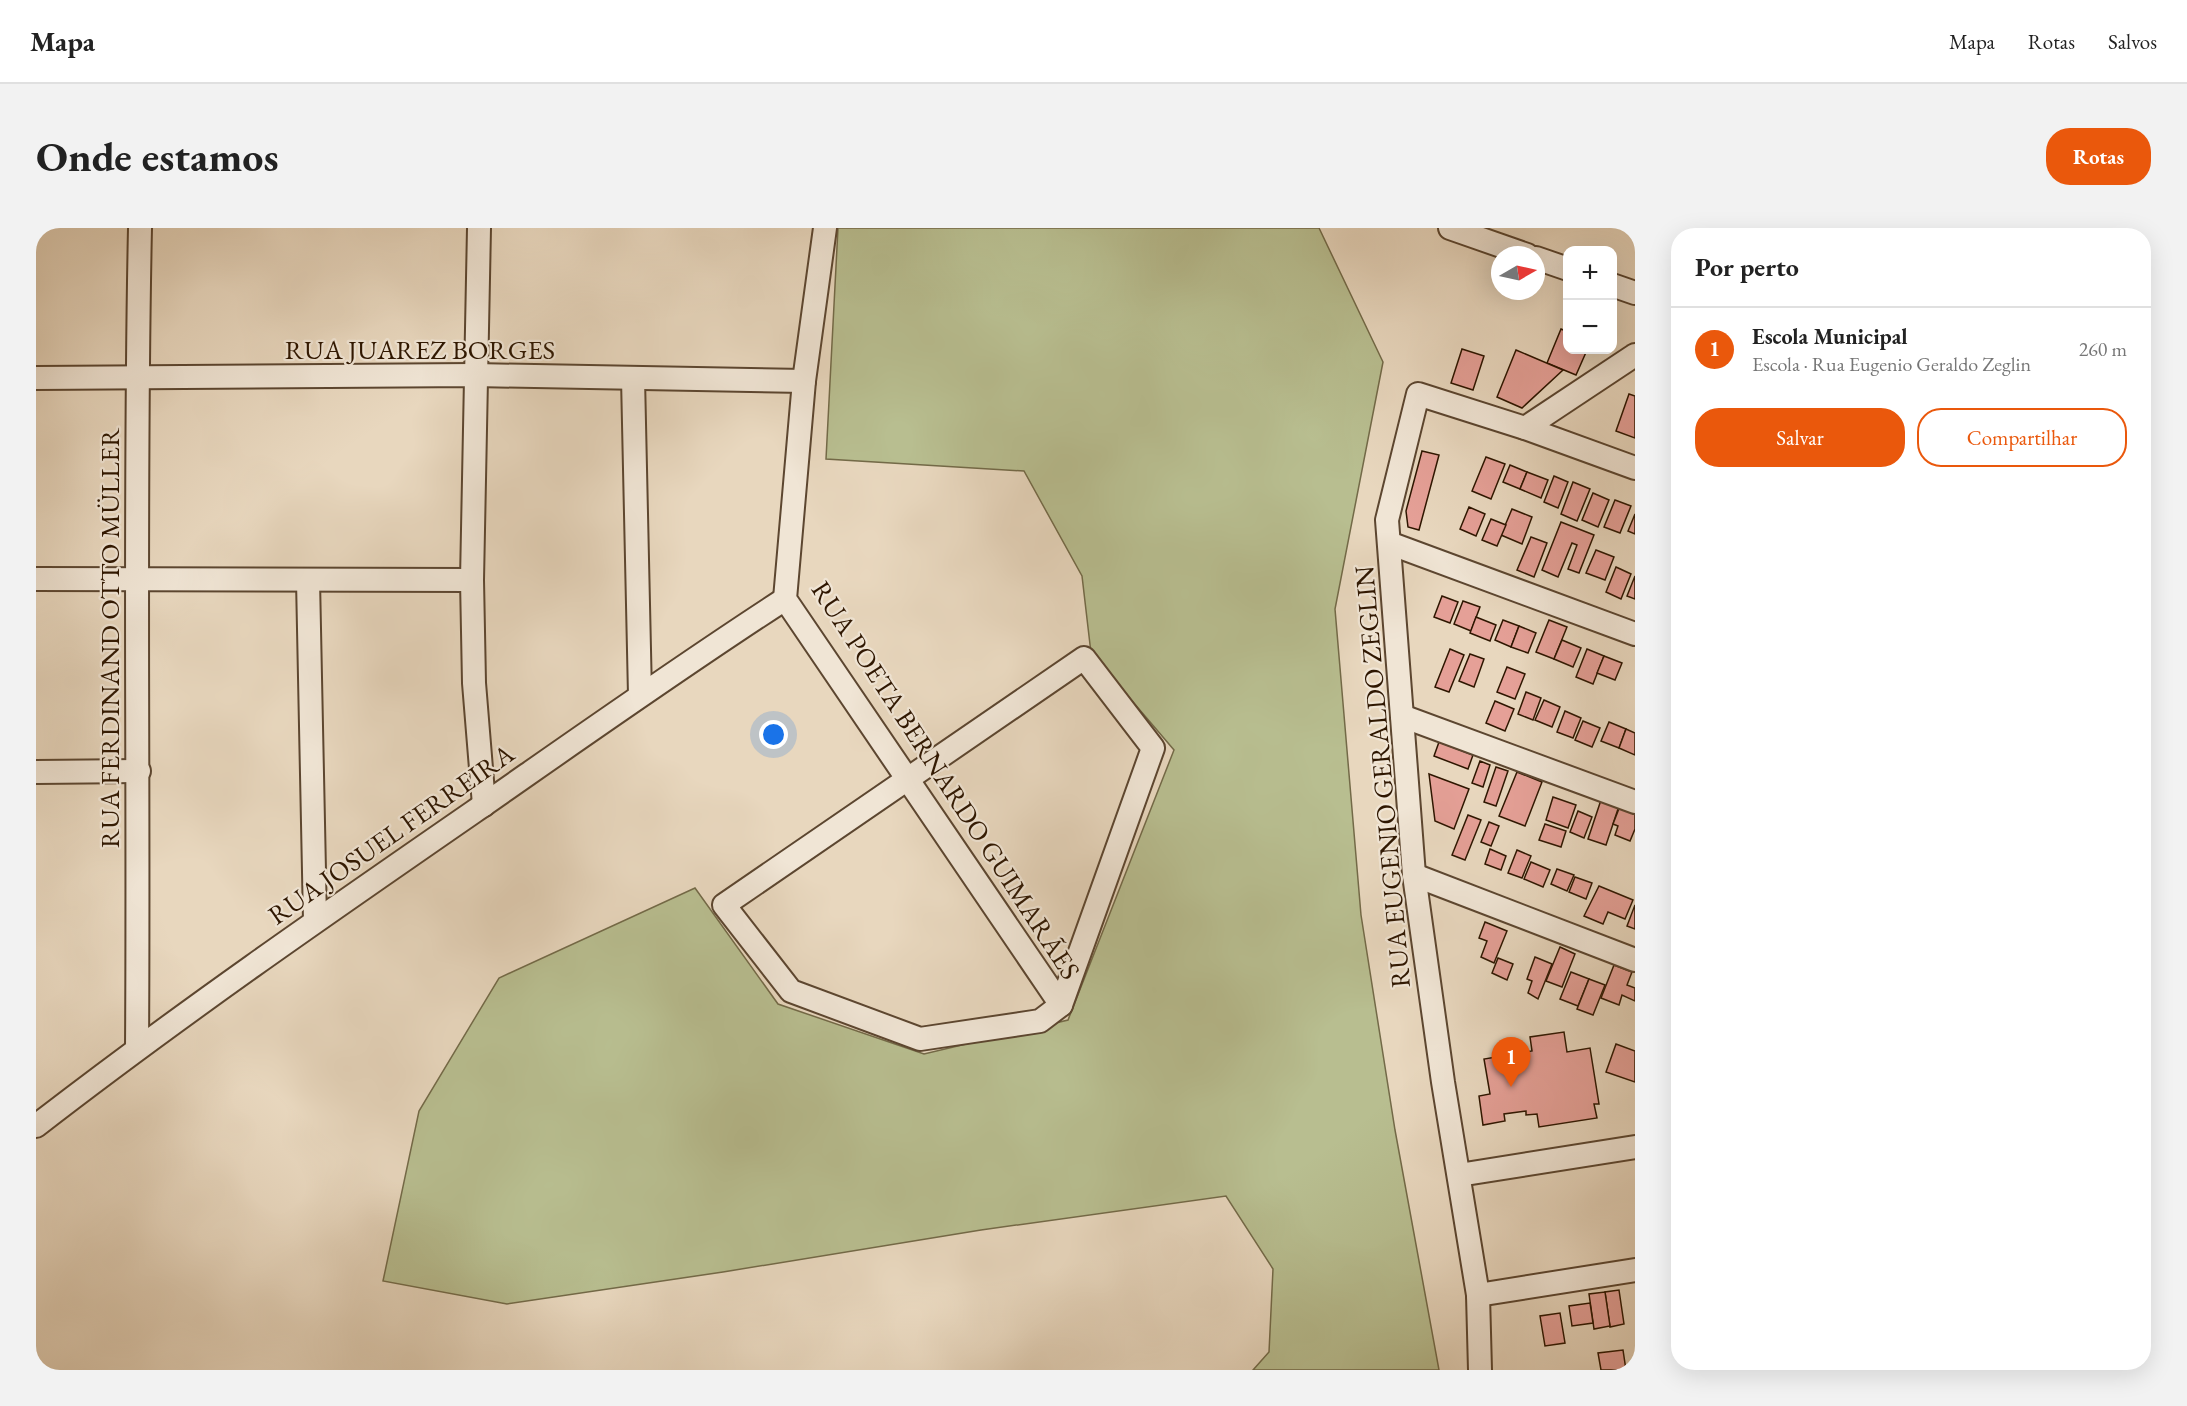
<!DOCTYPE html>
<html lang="pt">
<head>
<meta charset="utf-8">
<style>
  :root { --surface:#fff; --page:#f2f2f2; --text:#222; --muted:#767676; --line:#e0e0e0; --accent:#ea580c }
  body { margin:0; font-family:"EB Garamond",serif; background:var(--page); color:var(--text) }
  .controls { position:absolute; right:18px; top:18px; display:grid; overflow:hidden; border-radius:12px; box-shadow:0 6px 24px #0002 }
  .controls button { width:54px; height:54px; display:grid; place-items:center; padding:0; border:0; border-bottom:2px solid var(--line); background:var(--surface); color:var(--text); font:30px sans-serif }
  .compass { position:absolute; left:1455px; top:18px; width:54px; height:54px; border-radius:50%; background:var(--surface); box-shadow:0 6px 24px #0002; rotate:81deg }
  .you { position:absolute; left:738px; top:507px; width:21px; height:21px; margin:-15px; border:4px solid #fff; border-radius:50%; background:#1a73e8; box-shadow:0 0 0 9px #1a73e833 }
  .badge { display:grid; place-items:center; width:39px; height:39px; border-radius:50%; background:var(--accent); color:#fff; font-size:20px; font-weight:700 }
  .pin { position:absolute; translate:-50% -50px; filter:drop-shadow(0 2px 3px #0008) }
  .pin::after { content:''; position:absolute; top:32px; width:21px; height:18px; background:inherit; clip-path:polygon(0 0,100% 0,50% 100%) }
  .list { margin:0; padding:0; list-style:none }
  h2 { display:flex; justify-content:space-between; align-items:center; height:78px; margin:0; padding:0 24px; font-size:26px }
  h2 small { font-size:20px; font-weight:400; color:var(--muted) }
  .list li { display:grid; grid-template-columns:39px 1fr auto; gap:18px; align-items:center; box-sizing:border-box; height:84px; padding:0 24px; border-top:2px solid var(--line) }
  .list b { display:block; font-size:22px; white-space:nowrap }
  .list p { margin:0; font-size:20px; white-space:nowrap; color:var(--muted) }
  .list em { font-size:20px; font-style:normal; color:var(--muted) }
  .actions { display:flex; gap:12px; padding:18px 24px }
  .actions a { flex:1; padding:14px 0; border:2px solid var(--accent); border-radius:24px; text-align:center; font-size:21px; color:var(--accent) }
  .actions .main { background:var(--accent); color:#fff }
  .map { position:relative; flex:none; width:1599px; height:1142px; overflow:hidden; border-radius:24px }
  header { display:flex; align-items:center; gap:36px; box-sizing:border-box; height:84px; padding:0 30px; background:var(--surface); border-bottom:2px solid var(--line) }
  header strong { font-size:28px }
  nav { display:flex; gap:33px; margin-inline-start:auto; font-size:21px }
  .intro { display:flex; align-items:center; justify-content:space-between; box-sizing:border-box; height:144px; padding:0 36px }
  h1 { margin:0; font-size:42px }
  .button { padding:15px 27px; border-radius:24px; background:var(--accent); color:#fff; font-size:21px; font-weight:700 }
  main { display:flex; gap:36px; padding:0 36px }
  aside { flex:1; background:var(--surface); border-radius:24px; box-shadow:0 6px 24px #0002 }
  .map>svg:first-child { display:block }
  .green { fill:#b8be90; stroke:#736a48; stroke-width:1.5 }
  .building { fill:#e5a097; stroke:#2e1600; stroke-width:1.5 }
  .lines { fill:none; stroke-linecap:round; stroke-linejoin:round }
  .minor-casing { stroke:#5c4630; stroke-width:26 }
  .minor { stroke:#f0e5d5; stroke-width:22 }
  .labels { text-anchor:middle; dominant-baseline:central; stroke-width:4.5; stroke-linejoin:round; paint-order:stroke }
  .street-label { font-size:27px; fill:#2e1600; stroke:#f0e5d5 }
</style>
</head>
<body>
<header>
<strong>Mapa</strong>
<nav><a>Mapa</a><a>Rotas</a><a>Salvos</a></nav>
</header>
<div class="intro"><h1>Onde estamos</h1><a class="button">Rotas</a></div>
<main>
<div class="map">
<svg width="1599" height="1142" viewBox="0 0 1599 1142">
  <rect width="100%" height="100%" fill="#e8d7be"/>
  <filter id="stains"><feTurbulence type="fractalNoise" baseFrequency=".00333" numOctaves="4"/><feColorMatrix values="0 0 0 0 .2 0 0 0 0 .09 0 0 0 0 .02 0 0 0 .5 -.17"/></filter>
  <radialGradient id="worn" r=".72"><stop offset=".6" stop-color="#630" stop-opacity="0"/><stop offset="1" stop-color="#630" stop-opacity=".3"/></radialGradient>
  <!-- green -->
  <path class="green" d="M802 0H1283L1347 134 1299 381 1325 687 1359 902 1403 1142H1217L1233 1124 1237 1041 1190 968 945 1002 687 1044 471 1076 347 1053 383 883 463 750 659 660 742 776 888 826 1032 792 1138 522 1055 425 1046 348 988 243 790 231Z"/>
  <!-- building -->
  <g class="building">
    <path d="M1525 101 1532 104V122H1551L1540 147 1511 135Z"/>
    <path d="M1426 121 1448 128 1437 162 1415 155Z"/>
    <path d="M1480 122 1527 142 1486 180 1461 169Z"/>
    <path d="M1593 166 1599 168V210L1580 203Z"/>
    <path d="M1386 223 1403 227 1383 302 1372 299 1370 283Z"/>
    <path d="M1450 229 1469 236 1455 271 1436 263Z"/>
    <path d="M1474 237 1491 244 1484 261 1467 254Z"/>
    <path d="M1491 244 1512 252 1505 270 1484 261Z"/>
    <path d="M1518 248 1532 254 1522 280 1508 274Z"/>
    <path d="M1537 254 1554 261 1541 293 1525 286Z"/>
    <path d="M1557 265 1573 272 1562 299 1546 292Z"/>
    <path d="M1579 272 1595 278 1584 305 1568 299Z"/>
    <path d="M1433 279 1449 286 1440 308 1424 301Z"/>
    <path d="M1476 281 1496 289 1486 316 1465 307Z"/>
    <path d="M1599 286V306L1592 303Z"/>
    <path d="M1455 291 1470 297 1461 318 1446 312Z"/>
    <path d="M1525 294 1558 307 1543 345 1532 341 1541 317 1536 315 1522 349 1506 342Z"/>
    <path d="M1495 309 1511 315 1498 349 1481 342Z"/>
    <path d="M1560 322 1578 329 1569 352 1550 345Z"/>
    <path d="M1580 339 1595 346 1585 371 1570 364Z"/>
    <path d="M1599 348V371L1591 368Z"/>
    <path d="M1406 368 1422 374 1414 395 1398 389Z"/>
    <path d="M1427 373 1444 379 1435 403 1418 396Z"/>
    <path d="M1440 389 1460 397 1454 413 1434 405Z"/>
    <path d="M1467 392 1483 398 1475 419 1459 412Z"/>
    <path d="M1513 392 1531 399 1518 431 1500 424Z"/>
    <path d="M1483 398 1500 405 1492 425 1475 419Z"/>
    <path d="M1526 412 1545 420 1537 439 1518 431Z"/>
    <path d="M1414 421 1428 427 1413 464 1399 459Z"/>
    <path d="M1551 421 1568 428 1557 456 1540 449Z"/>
    <path d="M1434 426 1448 431 1438 459 1423 453Z"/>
    <path d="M1568 428 1586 435 1579 452 1561 445Z"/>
    <path d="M1471 439 1489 446 1479 471 1461 464Z"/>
    <path d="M1490 464 1505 470 1497 492 1482 486Z"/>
    <path d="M1508 472 1524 479 1516 499 1499 492Z"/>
    <path d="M1459 473 1478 481 1469 503 1450 495Z"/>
    <path d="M1529 483 1545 490 1537 510 1521 504Z"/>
    <path d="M1547 493 1564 500 1556 519 1539 512Z"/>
    <path d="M1573 494 1590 501 1583 520 1565 513Z"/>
    <path d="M1590 501 1599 505V527L1583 520Z"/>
    <path d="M1403 514 1437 527 1432 541 1398 528Z"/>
    <path d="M1444 533 1454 537 1447 559 1436 555Z"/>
    <path d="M1460 539 1472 543 1460 578 1448 574Z"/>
    <path d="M1481 544 1506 554 1489 598 1463 588Z"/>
    <path d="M1393 546 1433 561 1418 601 1399 593Z"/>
    <path d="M1517 569 1540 577 1532 600 1510 592Z"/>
    <path d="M1565 572 1583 578 1570 617 1552 611Z"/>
    <path d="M1584 578 1599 584V601L1594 613 1579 607 1582 598 1577 596Z"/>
    <path d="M1542 583 1556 589 1548 610 1534 604Z"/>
    <path d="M1432 587 1445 592 1429 632 1416 627Z"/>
    <path d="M1453 594 1463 598 1455 618 1445 614Z"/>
    <path d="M1509 596 1530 603 1525 619 1503 612Z"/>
    <path d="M1454 621 1470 628 1465 642 1449 636Z"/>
    <path d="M1481 622 1495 628 1486 650 1472 645Z"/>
    <path d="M1495 634 1514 642 1507 659 1488 651Z"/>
    <path d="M1521 641 1538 647 1531 663 1515 656Z"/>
    <path d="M1539 649 1556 655 1550 671 1533 664Z"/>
    <path d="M1563 658 1597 672 1589 691 1572 684 1567 696 1548 688Z"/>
    <path d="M1599 677V701L1591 698Z"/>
    <path d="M1449 694 1471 703 1458 735 1445 729 1451 713 1443 710Z"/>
    <path d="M1524 719 1539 726 1526 759 1510 753Z"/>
    <path d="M1499 729 1516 736 1502 771 1492 765 1496 753 1491 751Z"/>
    <path d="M1462 730 1477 736 1471 752 1456 745Z"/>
    <path d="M1578 737 1596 744 1591 757 1599 760V773L1586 767 1583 777 1565 770Z"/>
    <path d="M1535 744 1553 751 1542 778 1524 771Z"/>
    <path d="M1553 751 1569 757 1557 787 1541 781Z"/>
    <path d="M1528 804 1531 824 1554 820 1563 876H1558L1561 890 1503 899 1501 886 1490 887V883L1468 886 1469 893 1447 897 1443 868 1454 866 1448 831 1496 823 1494 809Z"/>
    <path d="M1580 816 1599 823V854L1570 844Z"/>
    <path d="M1583 1062 1588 1096 1574 1099 1569 1064Z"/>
    <path d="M1569 1064 1574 1098 1558 1101 1553 1066Z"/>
    <path d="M1554 1075 1557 1095 1536 1098 1533 1078Z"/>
    <path d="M1524 1085 1529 1115 1509 1118 1504 1088Z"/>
    <path d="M1587 1122 1590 1142H1565L1562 1125Z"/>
  </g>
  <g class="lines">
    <defs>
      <g id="minor">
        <path d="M443 0 436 352 438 455 448 577"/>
        <path d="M789 0 768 153 749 371 1025 777"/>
        <path d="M1414 0 1491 27"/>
        <path d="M1500 30 1532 41"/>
        <path d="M1576 57 1599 65"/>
        <path d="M0 150 439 147 768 153"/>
        <path d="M597 150 604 467"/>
        <path d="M1489 200 1599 127"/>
        <path d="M1353 315 1599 406"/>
        <path d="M0 351 436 352"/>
        <path d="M272 352 279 692"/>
        <path d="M1048 430 1117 520 1025 777 1004 793 884 811 755 763 688 677Z"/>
        <path d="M1366 488 1599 574"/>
        <path d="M0 544 103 543"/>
        <path d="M1378 647 1599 732"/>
        <path d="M101 820C103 547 98 273 104 0"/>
        <path d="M0 898C146 785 297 681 449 576 548 507 647 437 749 371"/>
        <path d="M1423 947 1599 919"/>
        <path d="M1442 1067 1599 1042"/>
        <path d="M1444 1142 1442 1067 1407 854 1378 647 1351 292 1382 166 1489 200 1599 240"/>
      </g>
    </defs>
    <!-- minor casing -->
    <use href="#minor" class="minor-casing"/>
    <!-- minor -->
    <use href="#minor" class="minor"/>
  </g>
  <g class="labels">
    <!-- street labels -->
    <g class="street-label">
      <text x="384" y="121">RUA JUAREZ BORGES</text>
      <text transform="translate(73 410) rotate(-90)">RUA FERDINAND OTTO MÜLLER</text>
      <text transform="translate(1346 549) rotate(-95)">RUA EUGENIO GERALDO ZEGLIN</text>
      <text transform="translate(910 552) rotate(57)">RUA POETA BERNARDO GUIMARÃES</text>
      <text transform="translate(355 606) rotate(-35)">RUA JOSUEL FERREIRA</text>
    </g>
  </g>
  <rect width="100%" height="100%" filter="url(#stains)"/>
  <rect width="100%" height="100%" fill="url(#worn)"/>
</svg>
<div class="controls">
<button>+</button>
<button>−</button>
</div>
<svg class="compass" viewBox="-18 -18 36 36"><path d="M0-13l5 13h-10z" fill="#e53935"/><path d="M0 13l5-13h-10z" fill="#767676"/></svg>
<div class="you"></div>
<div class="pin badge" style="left:1475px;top:859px">1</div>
</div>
<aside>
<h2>Por perto<small></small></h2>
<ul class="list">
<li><span class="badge">1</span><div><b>Escola Municipal</b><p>Escola · Rua Eugenio Geraldo Zeglin</p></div><em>260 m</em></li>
</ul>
<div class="actions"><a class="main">Salvar</a><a>Compartilhar</a></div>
</aside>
</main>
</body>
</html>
